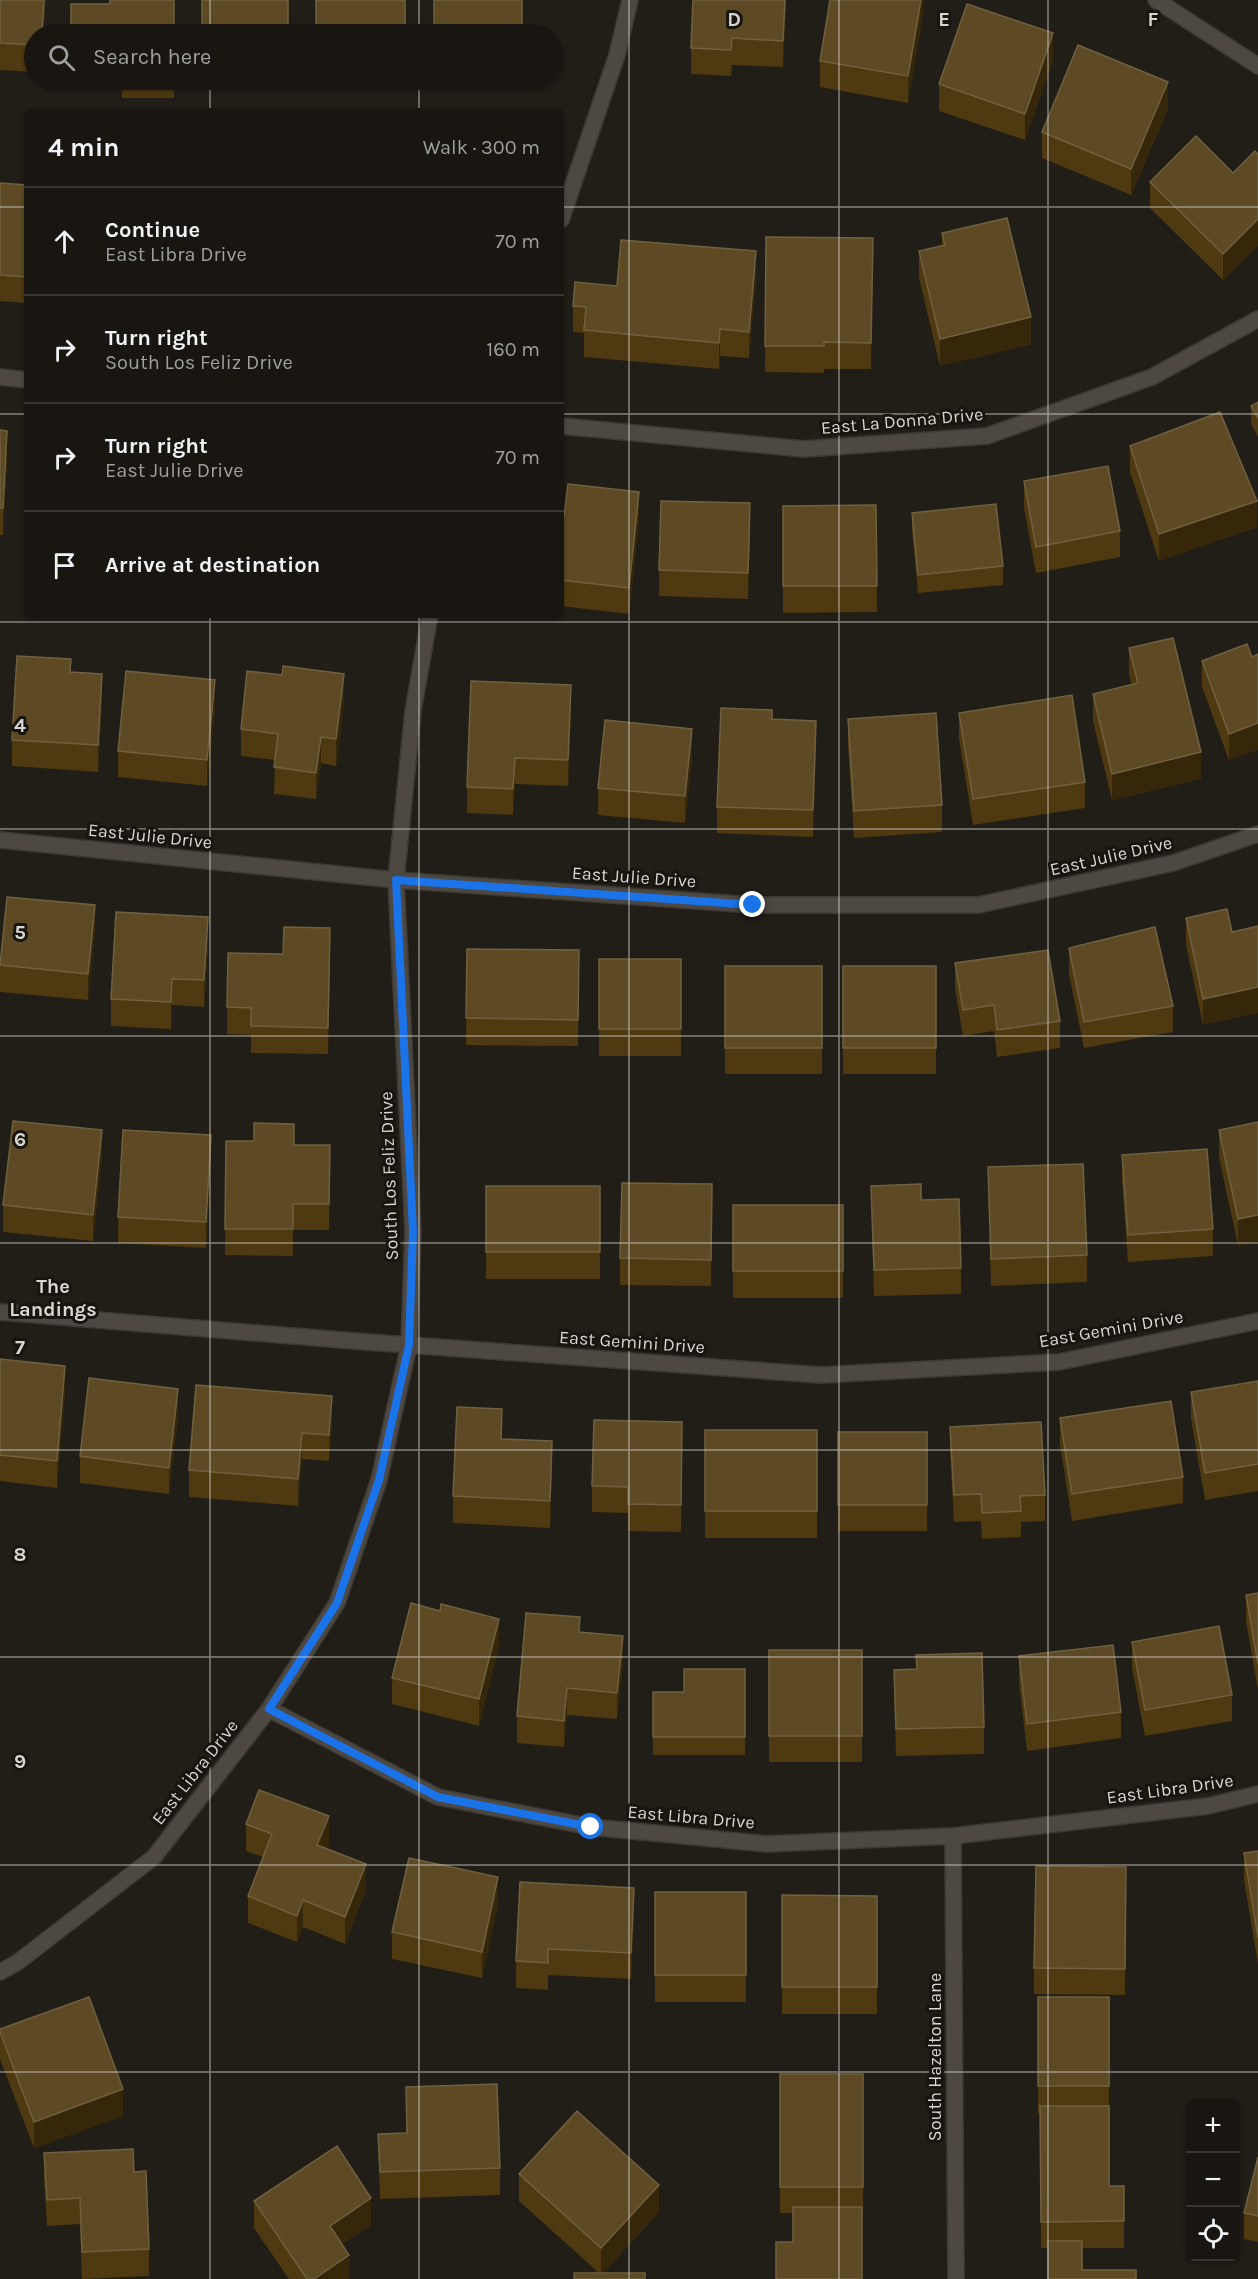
<!DOCTYPE html>
<html lang="en">
<head>
<meta charset="utf-8">
<style>
  :root { --surface:#191611; --page:#26231f; --text:#f1f3f6; --muted:#9f9f9f; --line:#373531 }
  body { margin:0; font-family:Karla,sans-serif; background:var(--page); color:var(--text) }
  .controls { position:absolute; right:18px; bottom:18px; display:grid; overflow:hidden; border-radius:9px; box-shadow:0 2px 4px #0004 }
  .controls button { width:54px; height:54px; display:grid; place-items:center; padding:0; border:0; border-bottom:2px solid var(--line); background:var(--surface); color:var(--text); font:30px sans-serif }
  .stop { position:absolute; width:18px; height:18px; margin:-14px; border:4px solid #1a73e8; border-radius:50%; background:#fff }
  .stop.end { background:#1a73e8; border-color:#fff; box-shadow:0 2px 6px #0008 }
  .list { margin:0; padding:0; list-style:none }
  h2 { display:flex; justify-content:space-between; align-items:center; height:78px; margin:0; padding:0 24px; font-size:26px }
  h2 small { font-size:20px; font-weight:400; color:var(--muted) }
  .list li { display:grid; grid-template-columns:39px 1fr auto; gap:18px; align-items:center; box-sizing:border-box; height:108px; padding:0 24px; border-top:2px solid var(--line) }
  .list b { display:block; font-size:22px; white-space:nowrap }
  .list p { margin:0; font-size:20px; white-space:nowrap; color:var(--muted) }
  .list em { font-size:20px; font-style:normal; color:var(--muted) }
  .icon { flex:none; width:33px; height:33px; fill:none; stroke:currentColor; stroke-width:2; stroke-linecap:round; stroke-linejoin:round }
  .map { position:relative; flex:none; width:1258px; height:2279px; overflow:hidden }
  .search { position:absolute; background:var(--surface); box-shadow:0 2px 4px #0004; left:24px; top:24px; width:540px; height:66px; display:flex; align-items:center; gap:15px; box-sizing:border-box; padding:0 21px; border-radius:33px; color:var(--muted); font-size:22px }
  .panel { position:absolute; background:var(--surface); box-shadow:0 2px 4px #0004; left:24px; top:108px; width:540px; height:510px; border-radius:9px }
  .map>svg:first-child { display:block }
  .lines { fill:none; stroke-linecap:round; stroke-linejoin:round }
  .street-casing { stroke:#3c3935; stroke-width:18 }
  .secondary-casing { stroke:#3c3935; stroke-width:18 }
  .street { stroke:#4d4841; stroke-width:15 }
  .secondary { stroke:#4d4841; stroke-width:15 }
  .wall { fill:#4e3910 }
  .shaded-wall { fill:#36270a }
  .building { fill:#5d4a24; stroke:#70603f; stroke-width:1.5 }
  .route { stroke:#1a73e8; stroke-width:8 }
  .grid { fill:none; stroke:#d8d6d1; stroke-width:1.5; stroke-opacity:0.55 }
  .labels { text-anchor:middle; dominant-baseline:central; stroke-width:6; stroke-linejoin:round; paint-order:stroke }
  .street-label { font-size:18px; fill:#d8d6d1; stroke:#18140e }
  .neighbourhood-label { font-size:20px; font-weight:bold; fill:#d8d6d1; stroke:#18140e }
  .grid-label { font-size:20px; text-anchor:middle; font-weight:bold; fill:#d8d6d1; stroke:#18140e; stroke-width:6; stroke-linejoin:round; paint-order:stroke }
</style>
</head>
<body>
<div class="map">
<svg width="1258" height="2279" viewBox="0 0 1258 2279">
  <rect width="100%" height="100%" fill="#211d17"/>
  <g class="lines">
    <defs>
      <g id="street">
        <path d="M561 220 617 55 630 0"/>
        <path d="M0 377 27 380"/>
        <path d="M561 426 804 449 987 436 1152 377 1258 319"/>
        <path d="M0 840 396 880 753 905H978L1173 863 1258 834"/>
        <path d="M0 1312 354 1341 821 1375 1059 1362 1258 1321"/>
        <path d="M269 1709 337 1603 379 1480 409 1345 413 1231 396 880 413 711 430 615"/>
        <path d="M953 1836 956 2279"/>
        <path d="M0 1972 18 1962 154 1857 269 1709 438 1797 591 1827 766 1844 953 1836 1208 1806 1258 1794"/>
      </g>
      <path id="secondary" d="M1156 0 1258 66"/>
    </defs>
    <!-- street casing -->
    <use href="#street" class="street-casing"/>
    <!-- secondary casing -->
    <use href="#secondary" class="secondary-casing"/>
    <!-- street -->
    <use href="#street" class="street"/>
    <!-- secondary -->
    <use href="#secondary" class="secondary"/>
  </g>
  <!-- wall -->
  <g class="wall">
    <path d="M0 0H46L43 34H34V72L0 70Z"/>
    <path d="M786 0 783 67 732 65 731 76 691 74V48Z"/>
    <path d="M923 0V13L908 103 820 87V61Z"/>
    <path d="M1053 60 1025 140 939 111V84Z"/>
    <path d="M71 80H174V98H122V90H71Z"/>
    <rect x="202" y="80" width="86" height="2"/>
    <path d="M1168 109 1131 195 1042 158V132Z"/>
    <path d="M1258 154V245L1223 280 1150 208V182L1233 173Z"/>
    <path d="M0 183 27 185V303L0 301Z"/>
    <path d="M942 233 1031 344 940 366 919 278V251L942 246Z"/>
    <path d="M766 237 873 238 871 369H824V373L765 372Z"/>
    <path d="M756 278 749 358 720 356 719 369 584 357V333L573 332V306L617 286Z"/>
    <path d="M1258 402V437L1251 424V406Z"/>
    <path d="M0 430 7 457 3 535H0Z"/>
    <path d="M1130 446 1257 527 1159 561 1130 472Z"/>
    <path d="M1024 481 1120 531V557L1036 573 1024 508Z"/>
    <path d="M876 505 877 612 783 613V506Z"/>
    <path d="M912 513 1003 566V585L918 593 912 531Z"/>
    <path d="M561 516 639 518 629 614 561 606Z"/>
    <path d="M750 530 748 599 659 596V570Z"/>
    <path d="M1247 644 1229 760 1202 687V661Z"/>
    <path d="M1129 648 1201 779 1112 800 1093 721V694L1132 685 1129 675Z"/>
    <path d="M71 673 102 701 98 772 12 766V740Z"/>
    <path d="M344 700 336 766 321 763 316 799 274 794 275 760 241 756V729Z"/>
    <path d="M215 707 207 786 118 777V751Z"/>
    <path d="M571 712 568 786 515 784 513 815 467 813V787Z"/>
    <path d="M959 713 1085 782V808L973 825 959 739Z"/>
    <path d="M772 719 816 747 813 837 717 833V807Z"/>
    <path d="M848 719 942 805V832L854 838 848 746Z"/>
    <path d="M692 756 685 823 598 815V788Z"/>
    <path d="M1227 909 1203 1025 1186 944V918Z"/>
    <path d="M95 932 88 1000 0 992V960Z"/>
    <path d="M208 944 204 1007 172 1005 171 1029 111 1026V999Z"/>
    <path d="M1069 948 1173 1006V1032L1084 1048 1069 974Z"/>
    <path d="M467 949 579 950 578 1046 466 1045Z"/>
    <path d="M283 954H330L328 1054 251 1053V1035L227 1034V1007Z"/>
    <rect x="599" y="959" width="82" height="97"/>
    <path d="M955 963 1060 1021V1048L997 1057 994 1031 963 1036 955 989Z"/>
    <rect x="725" y="966" width="97" height="108"/>
    <rect x="843" y="966" width="93" height="108"/>
    <path d="M1258 1122V1241L1238 1246 1219 1157V1130Z"/>
    <path d="M226 1141 294 1145H330L329 1230H293V1256L225 1255Z"/>
    <path d="M1122 1155 1213 1229V1256L1128 1262 1122 1181Z"/>
    <path d="M102 1157 93 1241 3 1232V1205Z"/>
    <path d="M211 1161 206 1248 118 1243V1217Z"/>
    <path d="M988 1167 1087 1255V1282L991 1286 988 1194Z"/>
    <rect x="486" y="1186" width="114" height="93"/>
    <path d="M871 1186 921 1200 961 1268V1294L874 1296Z"/>
    <rect x="733" y="1205" width="110" height="93"/>
    <path d="M712 1211 711 1286 620 1285V1258Z"/>
    <path d="M0 1359 65 1392 57 1488 0 1481Z"/>
    <path d="M1258 1381V1491L1205 1500 1191 1419V1392Z"/>
    <path d="M178 1415 169 1494 80 1483V1456Z"/>
    <path d="M1060 1418 1183 1477V1503L1072 1521 1060 1444Z"/>
    <path d="M332 1423 329 1461 302 1459 298 1506 189 1497V1470Z"/>
    <path d="M950 1427 1045 1495V1521L1021 1522V1537L982 1539 981 1521 954 1522 950 1453Z"/>
    <rect x="705" y="1430" width="112" height="108"/>
    <rect x="838" y="1432" width="89" height="99"/>
    <path d="M502 1439 552 1467 550 1528 453 1523V1496Z"/>
    <path d="M682 1449 681 1532 628 1531V1513L592 1512V1486Z"/>
    <path d="M1258 1593V1690L1246 1621V1595Z"/>
    <path d="M440 1611 499 1646 479 1726 392 1704V1678Z"/>
    <path d="M580 1632 623 1662 617 1719 567 1715 564 1747 517 1743V1716Z"/>
    <path d="M1132 1642 1232 1695V1721L1145 1736 1132 1668Z"/>
    <rect x="769" y="1650" width="93" height="112"/>
    <path d="M916 1655 984 1727V1754L896 1756 894 1670 916 1669Z"/>
    <path d="M1019 1656 1121 1712V1738L1027 1751 1019 1683Z"/>
    <path d="M745 1669V1755H653V1692H684Z"/>
    <path d="M246 1824 329 1843 326 1849 366 1890 345 1944 303 1927 297 1942 248 1923V1896L263 1857 246 1851Z"/>
    <path d="M1258 1851V1964L1244 1880V1853Z"/>
    <path d="M1126 1867 1125 1995 1034 1994V1968Z"/>
    <rect x="655" y="1892" width="91" height="110"/>
    <path d="M782 1895 877 1896V2014H782Z"/>
    <path d="M498 1904 482 1978 392 1959V1932Z"/>
    <path d="M634 1914 631 1979 548 1975V1990L516 1988V1961Z"/>
    <path d="M1038 1997H1109V2186H1124V2248H1082L1048 2279V2248H1041L1040 2113H1038Z"/>
    <path d="M0 2029 123 2116 34 2148 0 2059Z"/>
    <rect x="780" y="2074" width="83" height="139"/>
    <path d="M406 2087 500 2168V2195L380 2199 378 2134 406 2133Z"/>
    <path d="M44 2153 134 2172 149 2249V2276L82 2279 80 2224 47 2226 44 2179Z"/>
    <path d="M1258 2157V2242L1244 2239V2213Z"/>
    <path d="M519 2174 659 2212 603 2273H599L519 2201Z"/>
    <path d="M254 2201 371 2225 342 2244 349 2279H289L254 2228Z"/>
  </g>
  <!-- shaded-wall -->
  <g class="shaded-wall">
    <path d="M44 0H46L43 34H42Z"/>
    <path d="M785 0H786L783 67V41Z"/>
    <path d="M921 0H923V13L908 103V76Z"/>
    <path d="M1053 33V60L1025 140V114Z"/>
    <path d="M1168 82V109L1131 195V169Z"/>
    <path d="M1258 219V245L1223 280V254Z"/>
    <path d="M756 251V278L749 358V332Z"/>
    <path d="M1031 317V344L940 366V339Z"/>
    <path d="M720 329V356L719 369V343Z"/>
    <path d="M7 431V457L3 535V508Z"/>
    <path d="M639 492V518L629 614V588Z"/>
    <path d="M1257 501V527L1159 561V534Z"/>
    <path d="M750 503V530L748 599V573Z"/>
    <path d="M102 674V701L98 772V745Z"/>
    <path d="M344 674V700L336 766V739Z"/>
    <path d="M215 680V707L207 786V760Z"/>
    <path d="M571 685V712L568 786V760Z"/>
    <path d="M816 721V747L813 837V810Z"/>
    <path d="M1258 723V750L1229 760V734Z"/>
    <path d="M692 729V756L685 823V796Z"/>
    <path d="M321 737V763L316 799V773Z"/>
    <path d="M1201 752V779L1112 800V774Z"/>
    <path d="M515 758V784L513 815V789Z"/>
    <path d="M95 905V932L88 1000V974Z"/>
    <path d="M208 917V944L204 1007V980Z"/>
    <path d="M330 928V954L328 1054V1028Z"/>
    <path d="M172 979V1005L171 1029V1002Z"/>
    <path d="M1258 987V1013L1203 1025V999Z"/>
    <path d="M102 1130V1157L93 1241V1215Z"/>
    <path d="M211 1135V1161L206 1248V1222Z"/>
    <path d="M1258 1215V1241L1238 1246V1219Z"/>
    <path d="M65 1366V1392L57 1488V1461Z"/>
    <path d="M178 1389V1415L169 1494V1468Z"/>
    <path d="M332 1396V1423L329 1461V1435Z"/>
    <path d="M682 1422V1449L681 1532V1505Z"/>
    <path d="M302 1433V1459L298 1506V1479Z"/>
    <path d="M552 1441V1467L550 1528V1501Z"/>
    <path d="M499 1619V1646L479 1726V1699Z"/>
    <path d="M623 1636V1662L617 1719V1693Z"/>
    <path d="M567 1688V1715L564 1747V1721Z"/>
    <path d="M329 1816V1843L317 1872V1845Z"/>
    <path d="M366 1864V1890L345 1944V1917Z"/>
    <path d="M498 1877V1904L482 1978V1952Z"/>
    <path d="M634 1888V1914L631 1979V1953Z"/>
    <path d="M303 1900V1927L297 1942V1916Z"/>
    <path d="M123 2089V2116L34 2148V2122Z"/>
    <path d="M659 2185V2212L601 2275V2248Z"/>
    <path d="M371 2198V2225L330 2252V2226Z"/>
    <path d="M349 2255V2279H314Z"/>
  </g>
  <!-- building -->
  <g class="building">
    <path d="M0 0H44L42 34H34V45L0 43Z"/>
    <path d="M110 0H174V34H71V4H110Z"/>
    <rect x="202" y="0" width="86" height="34"/>
    <rect x="316" y="0" width="89" height="34"/>
    <rect x="434" y="0" width="88" height="34"/>
    <path d="M693 0H785L783 41 732 38 731 50 691 48Z"/>
    <path d="M830 0H921L908 76 820 61Z"/>
    <path d="M967 4 1053 33 1025 114 939 84Z"/>
    <path d="M1078 45 1168 82 1131 169 1042 132Z"/>
    <path d="M1196 136 1233 173 1255 151 1258 154V219L1223 254 1150 182Z"/>
    <path d="M0 183 27 185V277L0 275Z"/>
    <path d="M1007 218 1031 317 940 339 919 251 945 245 942 233Z"/>
    <path d="M766 237 873 238 871 343 824 342V346H765Z"/>
    <path d="M621 240 756 251 749 332 720 329 719 343 584 330 586 307 573 306 575 282 617 286Z"/>
    <path d="M1258 402V418L1251 406Z"/>
    <path d="M1220 412 1257 501 1159 534 1130 446Z"/>
    <path d="M0 430 7 431 3 508H0Z"/>
    <path d="M1108 466 1120 531 1036 547 1024 481Z"/>
    <path d="M568 484 639 492 629 588 561 580V516L564 517Z"/>
    <path d="M661 501 750 503 748 573 659 570Z"/>
    <path d="M996 504 1003 566 918 575 912 513Z"/>
    <path d="M876 505 877 586H783V506Z"/>
    <path d="M1173 638 1201 752 1112 774 1093 694 1138 683 1129 648Z"/>
    <path d="M1247 644 1252 657 1258 654V723L1229 734 1202 661Z"/>
    <path d="M17 656 71 659 70 672 102 674 98 745 12 740Z"/>
    <path d="M283 666 344 674 336 739 321 737 316 773 274 767 278 734 241 729 247 671 282 675Z"/>
    <path d="M126 671 215 680 207 760 118 751Z"/>
    <path d="M471 681 571 685 568 760 515 758 513 789 467 787Z"/>
    <path d="M1072 695 1085 782 973 799 959 713Z"/>
    <path d="M721 708 772 710V719L816 721 813 810 717 807Z"/>
    <path d="M936 713 942 805 854 811 848 719Z"/>
    <path d="M605 720 692 729 685 796 598 788Z"/>
    <path d="M7 897 95 905 88 974 0 965Z"/>
    <path d="M1227 909 1232 932 1258 926V987L1203 999 1186 918Z"/>
    <path d="M116 912 208 917 204 980 172 979 171 1002 111 999Z"/>
    <path d="M284 927 330 928 328 1028 251 1026V1008L227 1007 228 953 283 954Z"/>
    <path d="M1155 927 1173 1006 1084 1022 1069 948Z"/>
    <path d="M467 949 579 950 578 1020 466 1018Z"/>
    <path d="M1048 950 1060 1021 997 1030 994 1005 963 1010 955 963Z"/>
    <rect x="599" y="959" width="82" height="70"/>
    <rect x="725" y="966" width="97" height="82"/>
    <rect x="843" y="966" width="93" height="82"/>
    <path d="M13 1121 102 1130 93 1215 3 1205Z"/>
    <path d="M1258 1122V1215L1238 1219 1219 1130Z"/>
    <path d="M254 1123 294 1124V1145H330L329 1204H293V1229H225L226 1141H254Z"/>
    <path d="M123 1130 211 1135 206 1222 118 1217Z"/>
    <path d="M1207 1149 1213 1229 1128 1235 1122 1155Z"/>
    <path d="M1083 1164 1087 1255 991 1259 988 1167Z"/>
    <path d="M622 1183 712 1184 711 1260 620 1258Z"/>
    <path d="M921 1184V1200L959 1199 961 1268 874 1270 871 1186Z"/>
    <rect x="486" y="1186" width="114" height="66"/>
    <rect x="733" y="1205" width="110" height="66"/>
    <path d="M0 1359 65 1366 57 1461 0 1455Z"/>
    <path d="M89 1378 178 1389 169 1468 80 1456Z"/>
    <path d="M1258 1381V1464L1205 1473 1191 1392Z"/>
    <path d="M196 1385 332 1396 329 1435 302 1433 298 1479 189 1470Z"/>
    <path d="M1171 1401 1183 1477 1072 1494 1060 1418Z"/>
    <path d="M457 1407 502 1409 501 1439 552 1441 550 1501 453 1496Z"/>
    <path d="M594 1420 682 1422 681 1505 628 1504V1487L592 1486Z"/>
    <path d="M1041 1422 1045 1495 1020 1496 1021 1511 982 1513 981 1494 954 1495 950 1427Z"/>
    <rect x="705" y="1430" width="112" height="81"/>
    <rect x="838" y="1432" width="89" height="73"/>
    <path d="M1258 1593V1664L1246 1595Z"/>
    <path d="M411 1603 440 1611 441 1604 499 1619 479 1699 392 1678Z"/>
    <path d="M526 1613 580 1617 579 1632 623 1636 617 1693 567 1688 564 1721 517 1716Z"/>
    <path d="M1219 1626 1232 1695 1145 1710 1132 1642Z"/>
    <path d="M1113 1645 1121 1712 1027 1724 1019 1656Z"/>
    <rect x="769" y="1650" width="93" height="86"/>
    <path d="M982 1653 984 1727 896 1729 894 1670 917 1669 916 1655Z"/>
    <path d="M684 1669H745V1737H653V1692H684Z"/>
    <path d="M259 1790 329 1816 317 1845 366 1864 345 1917 303 1900 297 1916 248 1896 272 1834 246 1824Z"/>
    <path d="M1258 1851V1938L1244 1853Z"/>
    <path d="M409 1858 498 1877 482 1952 392 1932Z"/>
    <path d="M1036 1866 1126 1867 1125 1969 1034 1968Z"/>
    <path d="M520 1882 634 1888 631 1953 548 1949V1963L516 1961Z"/>
    <rect x="655" y="1892" width="91" height="83"/>
    <path d="M782 1895 877 1896V1987H782Z"/>
    <path d="M89 1997 123 2089 34 2122 0 2032V2029Z"/>
    <rect x="1038" y="1997" width="71" height="89"/>
    <rect x="780" y="2074" width="83" height="113"/>
    <path d="M497 2084 500 2168 380 2172 378 2134 407 2133 406 2087Z"/>
    <path d="M1040 2106H1109V2186H1124V2221L1041 2222Z"/>
    <path d="M577 2111 659 2185 601 2248 519 2174Z"/>
    <path d="M337 2146 371 2198 330 2226 349 2255 314 2279H307L254 2201Z"/>
    <path d="M133 2149 134 2172 146 2171 149 2249 82 2252 80 2198 47 2200 44 2153Z"/>
    <path d="M1258 2157V2216L1244 2213Z"/>
    <path d="M793 2207H862V2279H776V2242H793Z"/>
    <path d="M1048 2241H1082V2270H1136V2279H1048Z"/>
    <rect x="574" y="2273" width="71" height="6"/>
  </g>
  <g class="lines">
    <!-- route -->
    <path class="route" d="M591 1827 438 1797 269 1709 337 1603 379 1480 409 1345 413 1231 396 880 753 905"/>
  </g>
  <!-- grid -->
  <path class="grid" d="M210 0V34M419 0V34M629 0V2279M839 0V2279M1048 0V2279M210 80V111M419 80V111M0 207H27M561 207H1258M0 414H27M561 414H1258M210 615V2279M419 615V2279M0 622H1258M0 829H1258M0 1036H1258M0 1243H1258M0 1450H1258M0 1657H1258M0 1865H1258M0 2072H1258"/>
  <g class="labels">
    <!-- street labels -->
    <g class="street-label">
      <text transform="translate(902 421) rotate(-5)">East La Donna Drive</text>
      <text transform="translate(150 836) rotate(6)">East Julie Drive</text>
      <text transform="translate(1111 856) rotate(-13)">East Julie Drive</text>
      <text transform="translate(634 877) rotate(4)">East Julie Drive</text>
      <text transform="translate(389 1176) rotate(-92)">South Los Feliz Drive</text>
      <text transform="translate(1111 1329) rotate(-10)">East Gemini Drive</text>
      <text transform="translate(632 1342) rotate(4)">East Gemini Drive</text>
      <text transform="translate(195 1772) rotate(-52)">East Libra Drive</text>
      <text transform="translate(1170 1789) rotate(-8)">East Libra Drive</text>
      <text transform="translate(691 1817) rotate(5)">East Libra Drive</text>
      <text transform="translate(935 2057) rotate(-90)">South Hazelton Lane</text>
    </g>
    <!-- neighbourhood labels -->
    <g class="neighbourhood-label">
      <text x="53" y="1286">The<tspan x="53" dy="23">Landings</tspan></text>
    </g>
  </g>
  <g class="grid-label">
    <text x="734" y="26">D</text>
    <text x="944" y="26">E</text>
    <text x="1153" y="26">F</text>
    <text x="20" y="732">4</text>
    <text x="20" y="939">5</text>
    <text x="20" y="1146">6</text>
    <text x="20" y="1354">7</text>
    <text x="20" y="1561">8</text>
    <text x="20" y="1768">9</text>
  </g>
</svg>
<div class="controls">
<button>+</button>
<button>−</button>
<button><svg class="icon" aria-label="locate" viewBox="0 0 24 24"><circle cx="12" cy="12" r="6"/><path d="M12 2v4M12 18v4M2 12h4M18 12h4"/></svg></button>
</div>
<div class="stop" style="left:591px;top:1827px"></div>
<div class="stop end" style="left:753px;top:905px"></div>
<div class="search"><svg class="icon" aria-label="search" viewBox="0 0 24 24"><circle cx="10" cy="10" r="6"/><path d="M15 15l6 6"/></svg>Search here</div>
<section class="panel">
<h2>4 min<small>Walk · 300 m</small></h2>
<ul class="list">
<li><svg class="icon" aria-label="ahead" viewBox="0 0 24 24"><path d="M12 20V5M6 11l6-6 6 6"/></svg><div><b>Continue</b><p>East Libra Drive</p></div><em>70 m</em></li>
<li><svg class="icon" aria-label="right" viewBox="0 0 24 24"><path d="M7 20v-9h11M14 6l5 5-5 5"/></svg><div><b>Turn right</b><p>South Los Feliz Drive</p></div><em>160 m</em></li>
<li><svg class="icon" aria-label="right" viewBox="0 0 24 24"><path d="M7 20v-9h11M14 6l5 5-5 5"/></svg><div><b>Turn right</b><p>East Julie Drive</p></div><em>70 m</em></li>
<li><svg class="icon" aria-label="arrive" viewBox="0 0 24 24"><path d="M6 21V4h12l-3 4 3 4H6"/></svg><div><b>Arrive at destination</b></div></li>
</ul>
</section>
</div>
</body>
</html>
